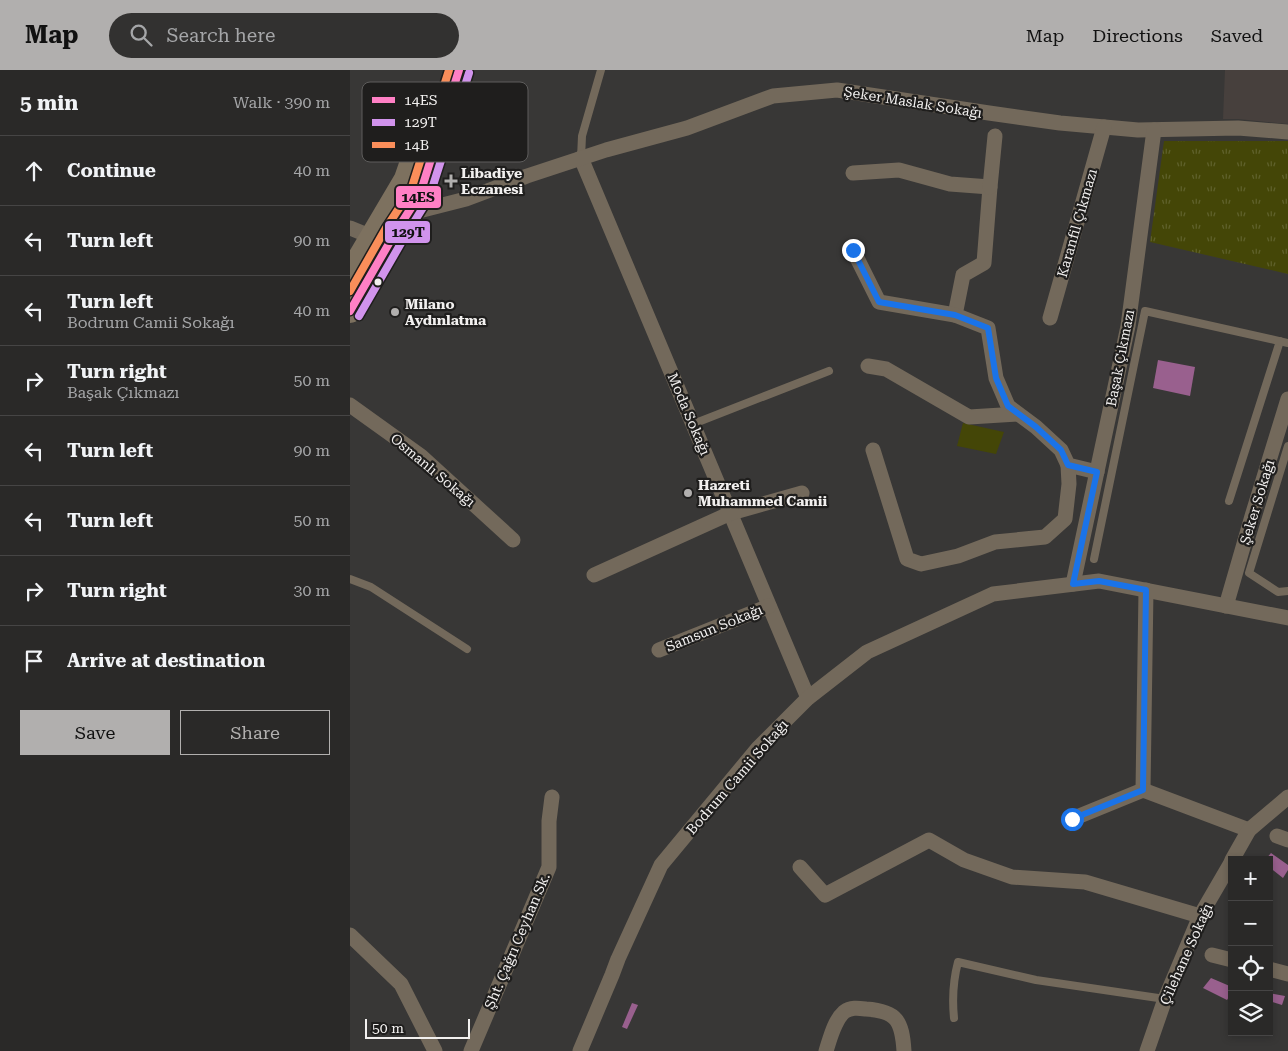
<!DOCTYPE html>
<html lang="en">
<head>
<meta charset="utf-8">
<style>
  :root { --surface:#2a2928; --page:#323130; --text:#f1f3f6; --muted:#a5a6a8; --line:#464545; --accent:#b1afae }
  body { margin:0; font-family:"Roboto Serif",serif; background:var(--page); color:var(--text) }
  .controls { position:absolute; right:15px; bottom:15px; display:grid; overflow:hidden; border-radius:0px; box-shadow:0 2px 8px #0003 }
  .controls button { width:45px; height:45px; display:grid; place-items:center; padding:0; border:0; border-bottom:1px solid var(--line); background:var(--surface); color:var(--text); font:25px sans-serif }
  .scale { position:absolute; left:15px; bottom:12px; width:105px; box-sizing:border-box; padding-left:5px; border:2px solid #f2f0ef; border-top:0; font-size:14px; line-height:18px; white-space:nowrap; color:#f2f0ef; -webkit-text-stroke:4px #1f1e1d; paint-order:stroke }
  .stop { position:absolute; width:15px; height:15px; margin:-11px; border:4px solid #1a73e8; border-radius:50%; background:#fff }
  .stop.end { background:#1a73e8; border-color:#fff; box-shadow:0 1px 5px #0008 }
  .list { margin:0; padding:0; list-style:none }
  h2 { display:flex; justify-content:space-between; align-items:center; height:65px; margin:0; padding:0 20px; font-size:21px }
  h2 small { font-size:16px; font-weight:400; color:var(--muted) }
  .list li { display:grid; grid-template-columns:32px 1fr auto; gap:15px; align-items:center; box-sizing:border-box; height:70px; padding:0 20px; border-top:1px solid var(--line) }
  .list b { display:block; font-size:19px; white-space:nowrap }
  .list p { margin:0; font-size:16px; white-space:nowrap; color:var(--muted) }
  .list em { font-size:16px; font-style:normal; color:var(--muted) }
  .actions { display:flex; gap:10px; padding:15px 20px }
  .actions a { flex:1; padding:11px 0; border:1px solid var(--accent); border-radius:0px; text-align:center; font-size:18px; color:var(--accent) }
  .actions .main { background:var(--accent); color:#111 }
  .icon { flex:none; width:28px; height:28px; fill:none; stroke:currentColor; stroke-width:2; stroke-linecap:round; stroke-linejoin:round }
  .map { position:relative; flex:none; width:938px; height:981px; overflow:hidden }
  header { display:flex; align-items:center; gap:30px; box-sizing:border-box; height:70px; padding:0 25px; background:var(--accent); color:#111 }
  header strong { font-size:24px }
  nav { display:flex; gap:28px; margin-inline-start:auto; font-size:18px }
  .search { width:350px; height:45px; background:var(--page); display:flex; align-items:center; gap:12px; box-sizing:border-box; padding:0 18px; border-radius:28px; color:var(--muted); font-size:19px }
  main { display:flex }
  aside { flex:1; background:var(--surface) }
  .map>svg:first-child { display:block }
  .built { fill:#47403d }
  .grass { fill:#444607 }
  .park { fill:url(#park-tufts) }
  .water { fill:#99608e }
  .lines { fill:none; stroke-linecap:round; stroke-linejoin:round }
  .lane { stroke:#73695b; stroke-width:8 }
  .street { stroke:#73695b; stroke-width:15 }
  .primary { stroke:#7d715f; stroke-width:24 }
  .bus-1-casing { stroke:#1f1e1d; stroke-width:11 }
  .bus-2-casing { stroke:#1f1e1d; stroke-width:11 }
  .bus-3-casing { stroke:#1f1e1d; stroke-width:11 }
  .bus-1 { stroke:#ff80c5; stroke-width:8 }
  .bus-2 { stroke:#d193ec; stroke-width:8 }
  .bus-3 { stroke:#fa8e5a; stroke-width:8 }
  .route { stroke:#1a73e8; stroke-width:6 }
  .poi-dot { fill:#b1afae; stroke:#1f1e1d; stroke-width:2 }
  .bus-dot { fill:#f2f0ef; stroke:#1f1e1d; stroke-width:2 }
  .labels { text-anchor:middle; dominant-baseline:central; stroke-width:4.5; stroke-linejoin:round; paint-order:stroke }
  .street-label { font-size:14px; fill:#f2f0ef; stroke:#1f1e1d }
  .poi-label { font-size:14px; font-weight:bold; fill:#f2f0ef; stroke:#1f1e1d; text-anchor:start }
  .key { fill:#1f1e1d; stroke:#5e5d5c; stroke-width:1 }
  .key-label { font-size:14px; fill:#f2f0ef }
  .line-badge { stroke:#1f1e1d; stroke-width:2 }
  .pale-badge-label { font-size:14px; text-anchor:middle; font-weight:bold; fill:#111 }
</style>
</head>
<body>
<header>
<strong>Map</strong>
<div class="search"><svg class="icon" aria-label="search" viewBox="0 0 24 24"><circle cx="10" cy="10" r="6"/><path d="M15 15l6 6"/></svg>Search here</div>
<nav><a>Map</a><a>Directions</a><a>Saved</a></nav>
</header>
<main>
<aside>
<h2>5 min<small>Walk · 390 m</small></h2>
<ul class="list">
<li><svg class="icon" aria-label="ahead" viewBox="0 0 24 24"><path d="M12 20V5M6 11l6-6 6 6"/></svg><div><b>Continue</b></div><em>40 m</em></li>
<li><svg class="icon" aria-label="left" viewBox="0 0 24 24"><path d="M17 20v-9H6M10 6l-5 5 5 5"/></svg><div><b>Turn left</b></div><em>90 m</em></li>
<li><svg class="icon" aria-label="left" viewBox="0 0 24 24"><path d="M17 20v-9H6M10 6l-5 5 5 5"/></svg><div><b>Turn left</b><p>Bodrum Camii Sokağı</p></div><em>40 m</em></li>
<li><svg class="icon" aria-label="right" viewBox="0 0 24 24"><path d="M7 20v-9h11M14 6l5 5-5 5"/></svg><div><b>Turn right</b><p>Başak Çıkmazı</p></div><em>50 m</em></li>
<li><svg class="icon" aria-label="left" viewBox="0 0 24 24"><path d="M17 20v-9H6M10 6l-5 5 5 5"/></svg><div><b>Turn left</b></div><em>90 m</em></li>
<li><svg class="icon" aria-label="left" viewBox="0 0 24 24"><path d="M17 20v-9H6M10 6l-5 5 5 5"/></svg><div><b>Turn left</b></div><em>50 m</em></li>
<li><svg class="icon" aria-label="right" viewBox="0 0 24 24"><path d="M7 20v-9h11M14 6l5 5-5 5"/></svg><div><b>Turn right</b></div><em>30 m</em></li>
<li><svg class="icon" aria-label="arrive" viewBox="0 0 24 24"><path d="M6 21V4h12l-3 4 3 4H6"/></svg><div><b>Arrive at destination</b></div></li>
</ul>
<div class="actions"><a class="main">Save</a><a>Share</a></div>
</aside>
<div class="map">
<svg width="938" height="981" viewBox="0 0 938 981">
  <defs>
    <pattern id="park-tufts" width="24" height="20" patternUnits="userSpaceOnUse" patternTransform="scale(1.25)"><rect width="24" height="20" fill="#444607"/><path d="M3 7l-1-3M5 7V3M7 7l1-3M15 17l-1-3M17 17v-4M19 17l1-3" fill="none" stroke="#5f612b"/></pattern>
  </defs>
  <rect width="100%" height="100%" fill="#383736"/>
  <!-- built -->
  <path class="built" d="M875 0H938V54L888 49H873Z"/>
  <!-- grass -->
  <path class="grass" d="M613 353 654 362 646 384 607 376Z"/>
  <!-- park -->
  <path class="park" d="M814 71H938V204L800 172Z"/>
  <!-- water -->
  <g class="water">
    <path d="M808 290 845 297 840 326 803 318Z"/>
    <path d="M921 783 938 795V800L933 808 919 797V790H915Z"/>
    <path d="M861 908 882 917V923L877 930 853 918Z"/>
    <path d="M919 923 935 926 932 935 919 931Z"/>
    <path d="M282 933 288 935 277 959 272 957Z"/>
  </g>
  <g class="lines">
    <!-- lane -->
    <g class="lane">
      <path d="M231 88 232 66 251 0"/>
      <path d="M343 354 479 301"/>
      <path d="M938 376 899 503 928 522 938 521"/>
      <path d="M879 431 930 271"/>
      <path d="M744 489 795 241 938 273"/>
      <path d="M0 509 21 517 117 579"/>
      <path d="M604 948C602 928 603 911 608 892L686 910 815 929"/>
    </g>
    <!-- street -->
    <g class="street">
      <path d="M231 88 458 628"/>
      <path d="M503 103 549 100 600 114 640 117 634 193 613 205 605 245 638 258 646 308 658 336 686 357 711 380 718 395 747 402"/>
      <path d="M640 117 645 66"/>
      <path d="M57 144 116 129 177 106 256 80 337 58 423 26 487 20 639 43 710 53 788 60 888 58 938 62"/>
      <path d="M0 158 22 167 27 172"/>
      <path d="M503 180 529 232 605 245"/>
      <path d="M700 248 754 57"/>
      <path d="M518 296 536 299 619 347 668 344"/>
      <path d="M0 335 71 386 163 470"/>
      <path d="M523 380 557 489 571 494 608 486 645 472 695 467 715 449 719 414 718 395"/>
      <path d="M244 505 381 443 452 423"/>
      <path d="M723 514 778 256 804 60"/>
      <path d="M876 536 902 446 938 329"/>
      <path d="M309 580 419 536"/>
      <path d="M793 720 796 520"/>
      <path d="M722 749 793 720 899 760"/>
      <path d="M927 766 938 770"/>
      <path d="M882 790 899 760 938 727"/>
      <path d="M450 797 475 825 579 770 614 790 662 807 735 812 850 846"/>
      <path d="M0 865 51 914 85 981"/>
      <path d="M862 885 882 890"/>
      <path d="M919 899 938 904"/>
      <path d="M121 981 199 797V751L202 727"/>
      <path d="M230 981 262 905 268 889 311 795 408 678 458 628 517 582 643 524 749 511 938 548"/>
      <path d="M476 981C480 969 484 951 494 942 501 937 508 938 516 939 547 941 552 951 554 981"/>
      <path d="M797 981 815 929 850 846 882 791"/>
    </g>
    <!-- primary -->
    <g class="primary">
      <path d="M0 204 56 109 84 28"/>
      <path d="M0 241 45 163 70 124 109 0"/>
    </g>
    <defs>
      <path id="bus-1" d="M0 241 45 163 70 124 109 0"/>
      <path id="bus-2" d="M9 246 54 168 79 128 119 3"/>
      <path id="bus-3" d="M0 221 36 158 61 120 99 0"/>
    </defs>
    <!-- bus-1 casing -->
    <use href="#bus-1" class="bus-1-casing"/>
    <!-- bus-2 casing -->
    <use href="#bus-2" class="bus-2-casing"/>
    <!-- bus-3 casing -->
    <use href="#bus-3" class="bus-3-casing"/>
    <!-- bus-1 -->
    <use href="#bus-1" class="bus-1"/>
    <!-- bus-2 -->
    <use href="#bus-2" class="bus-2"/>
    <!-- bus-3 -->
    <use href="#bus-3" class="bus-3"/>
  </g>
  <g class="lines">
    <!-- route -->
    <path class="route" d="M503 180 529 232 605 245 638 258 646 308 658 336 686 357 711 380 718 395 747 402 723 514 749 511 796 520 793 720 722 749"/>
  </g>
  <!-- markers -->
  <g class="poi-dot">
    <path d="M98.5 103.5h5v5h5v5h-5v5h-5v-5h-5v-5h5z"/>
    <circle cx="45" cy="242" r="5"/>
    <circle cx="338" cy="423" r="5"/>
  </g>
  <circle class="bus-dot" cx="28" cy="212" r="4.5"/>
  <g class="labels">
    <!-- street labels -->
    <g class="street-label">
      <text transform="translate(563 32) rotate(9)">Şeker Maslak Sokağı</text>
      <text transform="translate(727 153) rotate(-74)">Karanfil Çıkmazı</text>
      <text transform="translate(770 288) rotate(-79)">Başak Çıkmazı</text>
      <text transform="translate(339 344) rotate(67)">Moda Sokağı</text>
      <text transform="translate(83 400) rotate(40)">Osmanlı Sokağı</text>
      <text transform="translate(907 432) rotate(-73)">Şeker Sokağı</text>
      <text transform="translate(364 558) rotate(-22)">Samsun Sokağı</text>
      <text transform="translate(387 707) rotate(-49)">Bodrum Camii Sokağı</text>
      <text transform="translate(167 871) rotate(-67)">Şht. Çağrı Ceyhan Sk.</text>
      <text transform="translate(836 884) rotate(-66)">Çilehane Sokağı</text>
    </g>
    <!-- poi labels -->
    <g class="poi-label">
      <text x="111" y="103">Libadiye<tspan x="111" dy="16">Eczanesi</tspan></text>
      <text x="55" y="234">Milano<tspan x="55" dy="16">Aydınlatma</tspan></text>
      <text x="348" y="415">Hazreti<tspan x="348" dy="16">Muhammed Camii</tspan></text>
    </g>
  </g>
  <!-- legend -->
  <rect x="12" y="12" width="166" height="80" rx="8" class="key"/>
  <rect x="22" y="27" width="23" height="6" fill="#ff80c5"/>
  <rect x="22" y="49" width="23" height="7" fill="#d193ec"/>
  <rect x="22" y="72" width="23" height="6" fill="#fa8e5a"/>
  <g class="key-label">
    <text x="54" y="35">14ES</text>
    <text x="54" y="57">129T</text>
    <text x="54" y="80">14B</text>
  </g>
  <g class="line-badge">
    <rect x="45" y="115" width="47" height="24" rx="5" fill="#ff80c5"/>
    <rect x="34" y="150" width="47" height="24" rx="5" fill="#d193ec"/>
  </g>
  <g class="pale-badge-label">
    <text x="68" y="132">14ES</text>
    <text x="58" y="167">129T</text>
  </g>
</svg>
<div class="controls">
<button>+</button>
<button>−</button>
<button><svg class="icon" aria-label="locate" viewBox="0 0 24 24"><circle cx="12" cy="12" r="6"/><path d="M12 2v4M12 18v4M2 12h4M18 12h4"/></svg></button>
<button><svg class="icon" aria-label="layers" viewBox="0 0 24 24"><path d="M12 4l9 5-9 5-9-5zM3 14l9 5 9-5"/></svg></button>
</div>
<div class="scale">50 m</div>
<div class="stop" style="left:722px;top:749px"></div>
<div class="stop end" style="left:503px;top:180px"></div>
</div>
</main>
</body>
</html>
